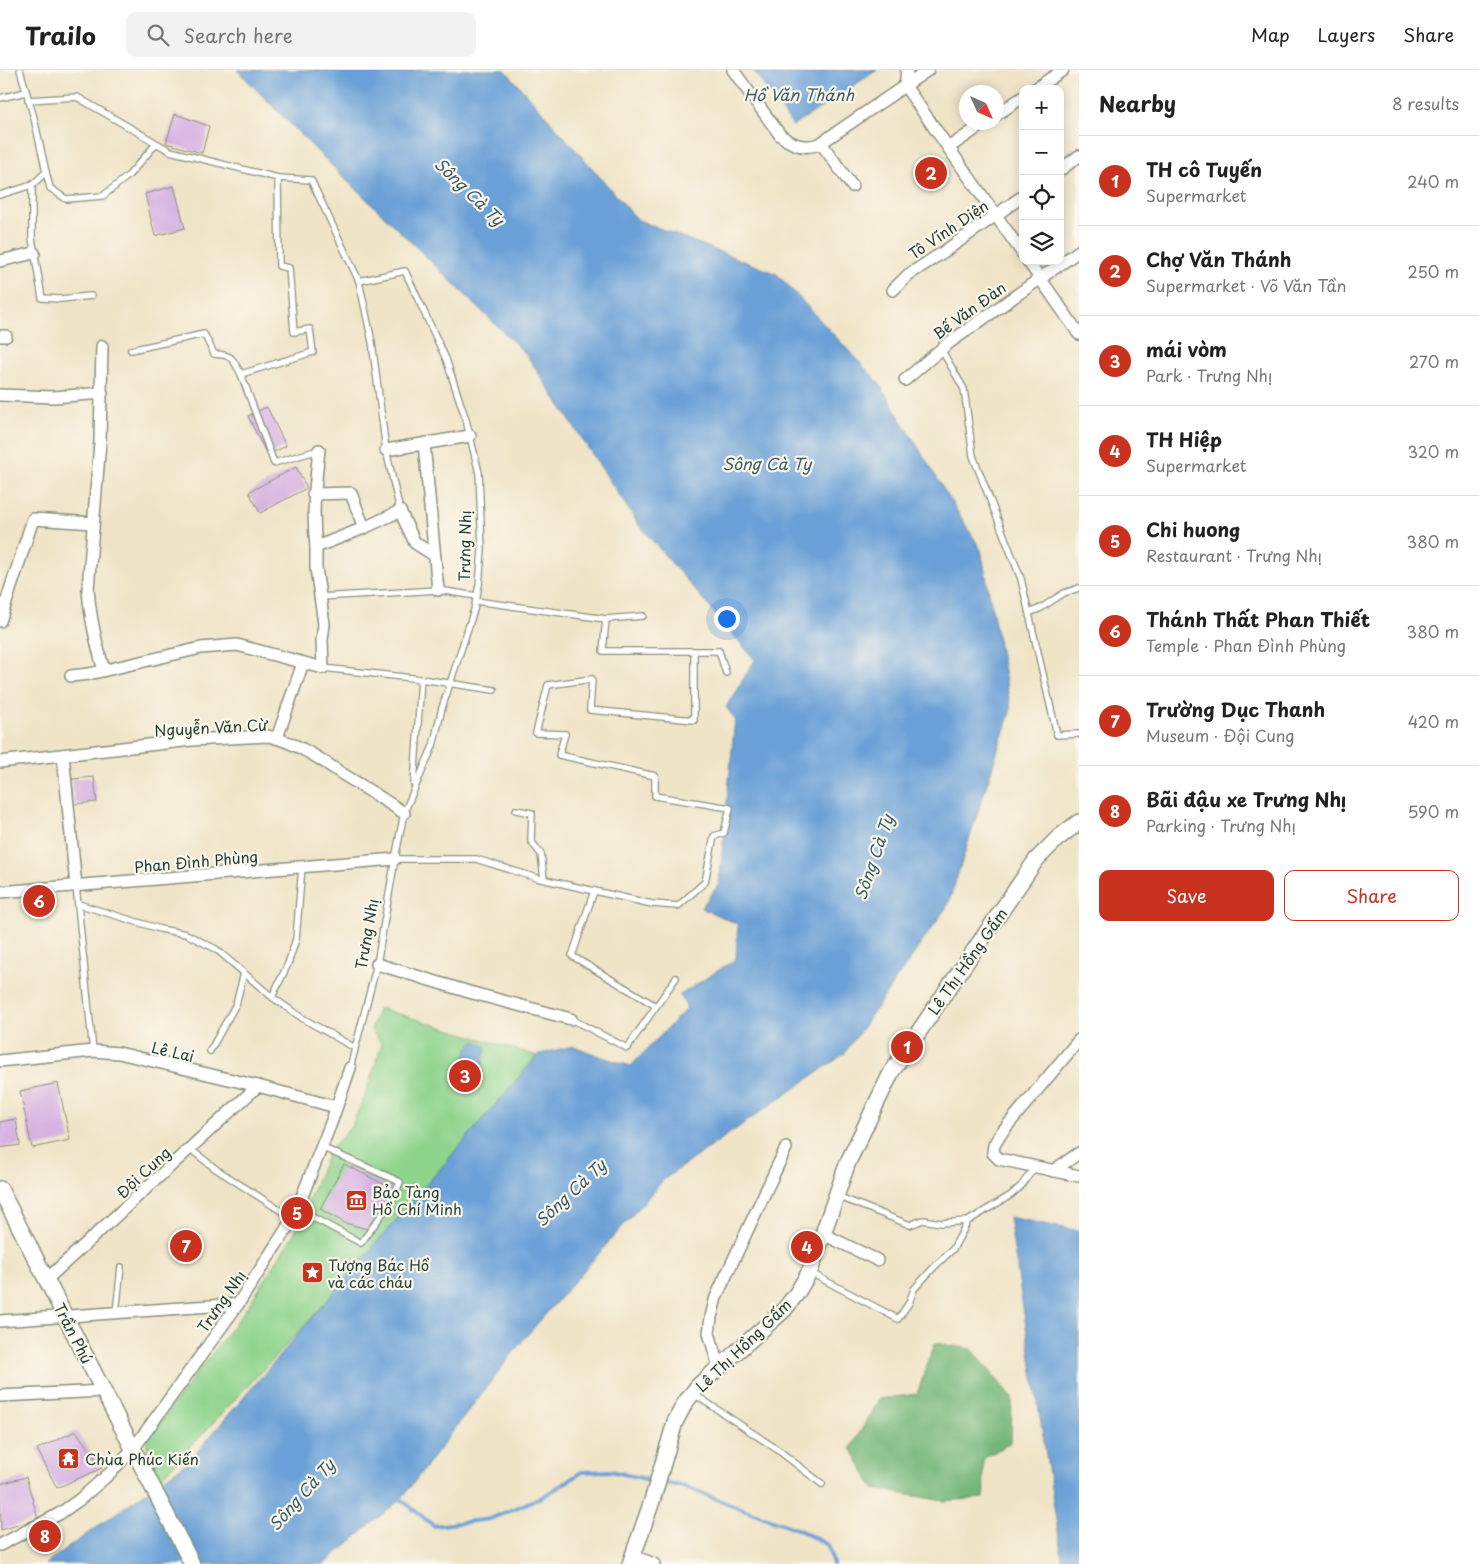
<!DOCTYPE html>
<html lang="en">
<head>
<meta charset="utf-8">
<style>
  :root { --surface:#fff; --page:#f2f2f2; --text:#222; --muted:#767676; --line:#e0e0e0; --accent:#c8321e }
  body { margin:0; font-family:"Playpen Sans",sans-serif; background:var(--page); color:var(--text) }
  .controls { position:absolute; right:15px; top:15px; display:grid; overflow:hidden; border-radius:10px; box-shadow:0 2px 12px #0003 }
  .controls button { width:45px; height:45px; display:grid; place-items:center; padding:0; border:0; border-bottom:1px solid var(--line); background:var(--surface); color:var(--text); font:25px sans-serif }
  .compass { position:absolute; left:959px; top:15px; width:45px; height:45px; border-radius:50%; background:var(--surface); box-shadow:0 2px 12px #0003; rotate:135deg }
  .you { position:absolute; left:726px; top:548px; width:18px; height:18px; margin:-12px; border:4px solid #fff; border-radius:50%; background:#1a73e8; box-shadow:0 0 0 8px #1a73e833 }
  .badge { display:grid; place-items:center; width:32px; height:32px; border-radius:50%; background:var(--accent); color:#fff; font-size:16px; font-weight:700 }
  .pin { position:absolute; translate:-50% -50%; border:2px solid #fff; box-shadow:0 1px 5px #0006 }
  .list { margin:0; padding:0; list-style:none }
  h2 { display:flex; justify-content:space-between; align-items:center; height:65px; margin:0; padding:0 20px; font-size:21px }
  h2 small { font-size:16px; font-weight:400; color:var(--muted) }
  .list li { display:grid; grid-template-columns:32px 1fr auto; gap:15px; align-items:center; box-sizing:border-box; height:90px; padding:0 20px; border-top:1px solid var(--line) }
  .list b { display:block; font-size:19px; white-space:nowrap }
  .list p { margin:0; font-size:16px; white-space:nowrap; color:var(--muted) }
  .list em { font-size:16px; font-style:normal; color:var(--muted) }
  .actions { display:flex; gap:10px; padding:15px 20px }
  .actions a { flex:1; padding:11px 0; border:1px solid var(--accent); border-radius:10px; text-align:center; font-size:18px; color:var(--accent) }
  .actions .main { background:var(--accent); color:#fff }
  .icon { flex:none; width:28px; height:28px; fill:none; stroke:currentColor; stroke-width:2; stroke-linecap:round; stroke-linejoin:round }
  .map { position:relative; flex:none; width:1079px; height:1494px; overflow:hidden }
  header { display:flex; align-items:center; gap:30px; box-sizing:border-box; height:70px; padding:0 25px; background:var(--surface); border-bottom:1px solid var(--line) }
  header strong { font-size:24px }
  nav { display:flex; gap:28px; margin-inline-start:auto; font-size:18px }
  .search { width:350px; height:45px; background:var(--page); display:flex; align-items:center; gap:12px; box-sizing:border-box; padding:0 18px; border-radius:10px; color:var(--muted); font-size:19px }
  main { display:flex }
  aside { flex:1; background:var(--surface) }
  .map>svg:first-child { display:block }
  .green { fill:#8fd48d; stroke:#578860 }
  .forest { fill:#73b678; stroke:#497a56 }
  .water { fill:#6aa0d7; stroke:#446e86 }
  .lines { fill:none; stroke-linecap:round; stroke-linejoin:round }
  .stream { stroke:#6aa0d7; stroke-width:4 }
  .building { fill:#d7b3e2 }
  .service-casing { stroke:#88907e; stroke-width:8 }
  .minor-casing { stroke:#88907e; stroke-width:14 }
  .tertiary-casing { stroke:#88907e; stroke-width:18 }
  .service { stroke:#fff; stroke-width:5.5 }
  .minor { stroke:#fff; stroke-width:11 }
  .tertiary { stroke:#fff; stroke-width:15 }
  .labels { text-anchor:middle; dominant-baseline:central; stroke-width:4.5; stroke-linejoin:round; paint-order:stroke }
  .street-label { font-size:15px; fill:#1f3d34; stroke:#fbf7ec }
  .poi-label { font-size:15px; fill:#1f3d34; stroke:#fbf7ec; text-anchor:start }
  .water-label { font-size:16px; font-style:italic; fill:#365b65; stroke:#fbf7ec }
</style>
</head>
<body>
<header>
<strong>Trailo</strong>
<div class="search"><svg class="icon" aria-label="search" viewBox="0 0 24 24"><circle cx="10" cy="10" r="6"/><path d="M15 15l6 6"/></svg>Search here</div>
<nav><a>Map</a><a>Layers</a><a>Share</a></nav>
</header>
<main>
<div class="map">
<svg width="1079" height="1494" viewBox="0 0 1079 1494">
  <rect width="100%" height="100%" fill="#fbf7ec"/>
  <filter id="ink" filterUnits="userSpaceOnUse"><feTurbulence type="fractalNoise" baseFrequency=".02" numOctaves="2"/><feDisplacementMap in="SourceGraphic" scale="10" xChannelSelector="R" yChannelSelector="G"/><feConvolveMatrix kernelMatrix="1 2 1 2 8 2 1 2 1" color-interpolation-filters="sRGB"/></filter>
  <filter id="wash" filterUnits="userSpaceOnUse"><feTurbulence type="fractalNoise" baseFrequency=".0096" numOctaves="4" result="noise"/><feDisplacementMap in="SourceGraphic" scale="20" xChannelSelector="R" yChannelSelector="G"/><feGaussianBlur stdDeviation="1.12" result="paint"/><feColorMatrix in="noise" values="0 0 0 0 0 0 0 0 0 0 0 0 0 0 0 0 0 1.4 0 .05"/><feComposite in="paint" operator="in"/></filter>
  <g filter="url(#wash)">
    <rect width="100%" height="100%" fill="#f0e4c7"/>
    <!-- green -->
    <path class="green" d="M379 938 537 986 319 1240 161 1408 155 1405 151 1394 146 1370 249 1235 295 1162 329 1081 352 1056 368 1017 382 974 371 959Z"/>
    <!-- forest -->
    <path class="forest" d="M935 1273 972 1279 1012 1328 1011 1372 983 1389 984 1428 944 1431 874 1419 851 1378 879 1329 917 1324Z"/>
    <!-- water -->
    <g class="water">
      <path d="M237 0H505L638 150 777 204 878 312 981 480 1011 639 948 835 844 984 664 1109 522 1271 401 1429 324 1494H45L189 1391 539 984 574 976 599 986 631 996 687 938 680 925 736 889 738 854 701 838 719 814 735 649 726 637 755 590 639 455 526 284 314 78Z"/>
      <path d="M753 0H877L793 56Z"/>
      <path d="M475 971 486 977 482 997 474 1006 461 996 468 978Z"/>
      <path d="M1009 1147 1079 1161V1494H1063Z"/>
    </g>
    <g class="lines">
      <!-- stream -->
      <g class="stream">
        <path d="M662 1412 688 1418 799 1460 828 1475 833 1494"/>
        <path d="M398 1427 434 1456 490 1449 544 1426 582 1402 610 1401 655 1411"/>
      </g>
    </g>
    <g id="blocks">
      <!-- building -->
      <g class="building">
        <path d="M175 44 209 56 202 83 166 73Z"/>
        <path d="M174 116 185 158 155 166 145 124Z"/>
        <path d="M267 337 286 376 267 385 248 346Z"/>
        <path d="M296 397 307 418 260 443 249 422Z"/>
        <path d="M94 707 97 732 74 734 72 709Z"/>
        <path d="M58 1013 70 1070 32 1078 20 1021Z"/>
        <path d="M16 1049 20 1075 0 1078V1052Z"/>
        <path d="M344 1094 395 1120 367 1159 345 1153 320 1139Z"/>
        <path d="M76 1361 102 1398 57 1418 37 1379Z"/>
        <path d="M26 1407 38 1449 1 1460 0 1414Z"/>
      </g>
    </g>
  </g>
  <g filter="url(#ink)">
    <use href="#blocks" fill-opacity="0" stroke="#88907e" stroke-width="1"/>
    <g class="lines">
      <defs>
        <g id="service">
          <path d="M0 28 26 22"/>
          <path d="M28 30 77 27 170 81 278 108 311 110 359 211 372 272 386 380 400 441"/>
          <path d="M46 102 50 118 66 129 103 126 129 105 156 74"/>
          <path d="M278 108 279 196 289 198 294 262 310 259 313 282 241 304 274 393 319 380"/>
          <path d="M32 115V168L42 228 60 229 91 226"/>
          <path d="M0 125 32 115 46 102 34 48 20 0"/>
          <path d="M941 279 964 319 973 386 1021 509 1057 665 1079 664"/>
          <path d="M131 280 204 264 214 284C233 285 232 288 241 304"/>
          <path d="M320 527 438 520 477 526"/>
          <path d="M476 531 606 549 643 546"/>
          <path d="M1029 543 1041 538 1064 523 1079 518"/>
          <path d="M606 549 603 581H719L726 603"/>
          <path d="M323 598 421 609 494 620"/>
          <path d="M414 714 421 609"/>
          <path d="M516 740 532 743 531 771 541 784 544 809"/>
          <path d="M395 789H476L537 808 652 834 678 836 705 812 714 766 724 763 730 738 655 726V706L559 685 565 664 536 663 548 615 592 609 590 640 694 650V582"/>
          <path d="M76 816 93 981"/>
          <path d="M594 821 572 886 656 936"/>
          <path d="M78 834 160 859 186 864 216 879 272 927 302 948 355 978"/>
          <path d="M272 927 288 894 296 869 302 797"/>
          <path d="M571 949 627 978 676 908"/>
          <path d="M210 981 236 934 244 903"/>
          <path d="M350 998 377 894 395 789 404 743 433 676 442 638 474 540 479 515 482 480 479 403 466 350 446 289 405 201 359 211"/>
          <path d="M190 1079 216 1099 292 1148"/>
          <path d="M837 1126 910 1155 923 1150 941 1153 968 1151 1011 1125 1021 1116 1035 1097"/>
          <path d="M297 1139 361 1173 393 1129 400 1112 321 1077"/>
          <path d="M809 1202 898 1249 909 1233 914 1219 936 1195 953 1179 968 1151"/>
          <path d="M116 1243 121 1197"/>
          <path d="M694 1324 778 1380 822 1414"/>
        </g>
        <g id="minor">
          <path d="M733 0 780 65C792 75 806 80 821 73L928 0"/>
          <path d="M907 0 905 16 1023 184"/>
          <path d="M1035 19 1063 0"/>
          <path d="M996 45 1023 27"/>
          <path d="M821 73 852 116"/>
          <path d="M948 78 986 52"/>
          <path d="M1060 100 1079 86"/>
          <path d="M0 191 34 183"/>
          <path d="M1028 191 1079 264"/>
          <path d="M893 220 908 205 945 181 1023 126"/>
          <path d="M0 266H6"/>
          <path d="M102 276 100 372 88 519C90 548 96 573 104 600"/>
          <path d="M905 310 946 275 1079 181"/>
          <path d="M0 325 54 327 102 323"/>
          <path d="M424 374 438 520"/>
          <path d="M386 380 470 366"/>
          <path d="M313 424 351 423 364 458"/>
          <path d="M316 477C312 441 315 416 319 380"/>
          <path d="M0 551 33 449 93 453"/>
          <path d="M71 606 89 604 201 578 237 575 323 598 322 570 324 554 316 498V477L364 458 400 441 415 473 434 485"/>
          <path d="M277 668 303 593"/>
          <path d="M63 685 76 816"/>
          <path d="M0 692 192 670 268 666C295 672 319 688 341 703 362 716 383 729 404 743"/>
          <path d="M0 822 395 789"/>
          <path d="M377 894 469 922 571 949"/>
          <path d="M1079 970 1002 1062 994 1075 993 1083 999 1089 1079 1106"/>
          <path d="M0 991 93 981 119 983 258 1016 336 1037"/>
          <path d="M1053 1101 1079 1083"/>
          <path d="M823 1164 877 1190"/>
          <path d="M47 1209 258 1016"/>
          <path d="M0 1251 238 1234"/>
          <path d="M719 1297 709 1263 711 1247 716 1227 786 1078"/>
          <path d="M0 1326 104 1321"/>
          <path d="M0 1475 59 1444 79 1430 109 1404 134 1378 238 1234 285 1161 297 1139 331 1053 350 998"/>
          <path d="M633 1486 654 1494"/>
        </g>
        <g id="tertiary">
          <path d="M0 1119 192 1494"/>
          <path d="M630 1494 652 1431 675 1352 685 1333 698 1316 784 1240 797 1223 810 1201 848 1092 892 1001 1036 790 1058 768 1079 752"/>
        </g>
      </defs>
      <!-- service casing -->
      <use href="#service" class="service-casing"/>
      <!-- minor casing -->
      <use href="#minor" class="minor-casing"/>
      <!-- tertiary casing -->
      <use href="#tertiary" class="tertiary-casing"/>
      <!-- service -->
      <use href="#service" class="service"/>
      <!-- minor -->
      <use href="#minor" class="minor"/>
      <!-- tertiary -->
      <use href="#tertiary" class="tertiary"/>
    </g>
  </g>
  <!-- icons -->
  <defs>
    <symbol id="museum-square" viewBox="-11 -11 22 22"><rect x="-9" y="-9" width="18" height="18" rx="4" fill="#c8321e" stroke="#fbf7ec"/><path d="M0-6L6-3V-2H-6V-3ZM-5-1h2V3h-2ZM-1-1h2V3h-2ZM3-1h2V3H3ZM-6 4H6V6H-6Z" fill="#fff"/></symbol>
    <symbol id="sight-square" viewBox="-11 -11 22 22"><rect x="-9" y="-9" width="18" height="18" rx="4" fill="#c8321e" stroke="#fbf7ec"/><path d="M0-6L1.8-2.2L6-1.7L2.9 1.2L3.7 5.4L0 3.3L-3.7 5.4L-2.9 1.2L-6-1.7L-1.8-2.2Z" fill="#fff"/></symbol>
    <symbol id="temple-square" viewBox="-11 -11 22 22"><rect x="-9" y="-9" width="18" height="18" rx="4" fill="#c8321e" stroke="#fbf7ec"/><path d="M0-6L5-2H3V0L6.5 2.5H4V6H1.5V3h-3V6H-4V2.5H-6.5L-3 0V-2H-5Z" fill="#fff"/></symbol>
  </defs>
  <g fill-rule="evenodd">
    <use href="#museum-square" x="344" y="1118" width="25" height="25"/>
    <use href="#sight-square" x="300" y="1190" width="25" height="25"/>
    <use href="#temple-square" x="56" y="1376" width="25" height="25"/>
  </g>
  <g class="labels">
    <!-- street labels -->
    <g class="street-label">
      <text transform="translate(948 159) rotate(-34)">Tô Vĩnh Diện</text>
      <text transform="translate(969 240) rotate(-36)">Bế Văn Đàn</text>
      <text transform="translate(464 476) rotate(-89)">Trưng Nhị</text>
      <text transform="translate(211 657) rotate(-3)">Nguyễn Văn Cừ</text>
      <text transform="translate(196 791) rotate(-5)">Phan Đình Phùng</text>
      <text transform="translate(366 864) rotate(-80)">Trưng Nhị</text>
      <text transform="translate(967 891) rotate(-55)">Lê Thị Hồng Gấm</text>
      <text transform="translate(173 981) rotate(13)">Lê Lai</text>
      <text transform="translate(143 1102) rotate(-43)">Đội Cung</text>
      <text transform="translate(221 1231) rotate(-55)">Trưng Nhị</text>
      <text transform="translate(74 1263) rotate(63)">Trần Phú</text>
      <text transform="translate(743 1275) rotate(-44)">Lê Thị Hồng Gấm</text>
    </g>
    <!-- poi labels -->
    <g class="poi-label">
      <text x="372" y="1121">Bảo Tàng<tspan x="372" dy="17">Hồ Chí Minh</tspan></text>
      <text x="328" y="1194">Tượng Bác Hồ<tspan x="328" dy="17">và các cháu</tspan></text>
      <text x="85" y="1388">Chùa Phúc Kiến</text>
    </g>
    <!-- water labels -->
    <g class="water-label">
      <text x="799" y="24">Hồ Văn Thánh</text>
      <text transform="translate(470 121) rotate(44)">Sông Cà Ty</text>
      <text x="767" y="393">Sông Cà Ty</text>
      <text transform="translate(873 787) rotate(-71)">Sông Cà Ty</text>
      <text transform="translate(570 1122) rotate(-43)">Sông Cà Ty</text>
      <text transform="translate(301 1424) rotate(-48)">Sông Cà Ty</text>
    </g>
  </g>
</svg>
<div class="controls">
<button>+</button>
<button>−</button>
<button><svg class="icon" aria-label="locate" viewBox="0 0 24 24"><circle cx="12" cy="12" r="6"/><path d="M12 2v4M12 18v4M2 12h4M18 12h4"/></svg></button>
<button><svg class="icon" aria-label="layers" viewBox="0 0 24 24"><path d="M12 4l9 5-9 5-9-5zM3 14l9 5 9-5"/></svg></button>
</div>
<svg class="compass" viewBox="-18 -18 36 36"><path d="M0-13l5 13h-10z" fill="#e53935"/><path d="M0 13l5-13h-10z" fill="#767676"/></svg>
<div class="you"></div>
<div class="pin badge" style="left:907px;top:977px">1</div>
<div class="pin badge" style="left:931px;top:103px">2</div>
<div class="pin badge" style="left:465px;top:1006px">3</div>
<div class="pin badge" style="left:807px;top:1177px">4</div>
<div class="pin badge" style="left:297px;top:1143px">5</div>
<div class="pin badge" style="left:39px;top:831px">6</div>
<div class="pin badge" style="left:186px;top:1176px">7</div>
<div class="pin badge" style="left:45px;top:1466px">8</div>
</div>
<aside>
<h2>Nearby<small>8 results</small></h2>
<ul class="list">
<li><span class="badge">1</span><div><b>TH cô Tuyến</b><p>Supermarket</p></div><em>240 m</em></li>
<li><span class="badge">2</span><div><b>Chợ Văn Thánh</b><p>Supermarket · Võ Văn Tần</p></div><em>250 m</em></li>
<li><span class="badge">3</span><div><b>mái vòm</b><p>Park · Trưng Nhị</p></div><em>270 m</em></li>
<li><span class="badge">4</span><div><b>TH Hiệp</b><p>Supermarket</p></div><em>320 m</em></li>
<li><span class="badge">5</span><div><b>Chi huong</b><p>Restaurant · Trưng Nhị</p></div><em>380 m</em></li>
<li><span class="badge">6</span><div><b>Thánh Thất Phan Thiết</b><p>Temple · Phan Đình Phùng</p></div><em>380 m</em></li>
<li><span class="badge">7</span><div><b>Trường Dục Thanh</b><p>Museum · Đội Cung</p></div><em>420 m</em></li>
<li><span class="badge">8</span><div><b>Bãi đậu xe Trưng Nhị</b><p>Parking · Trưng Nhị</p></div><em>590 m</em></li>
</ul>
<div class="actions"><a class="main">Save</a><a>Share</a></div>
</aside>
</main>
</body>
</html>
